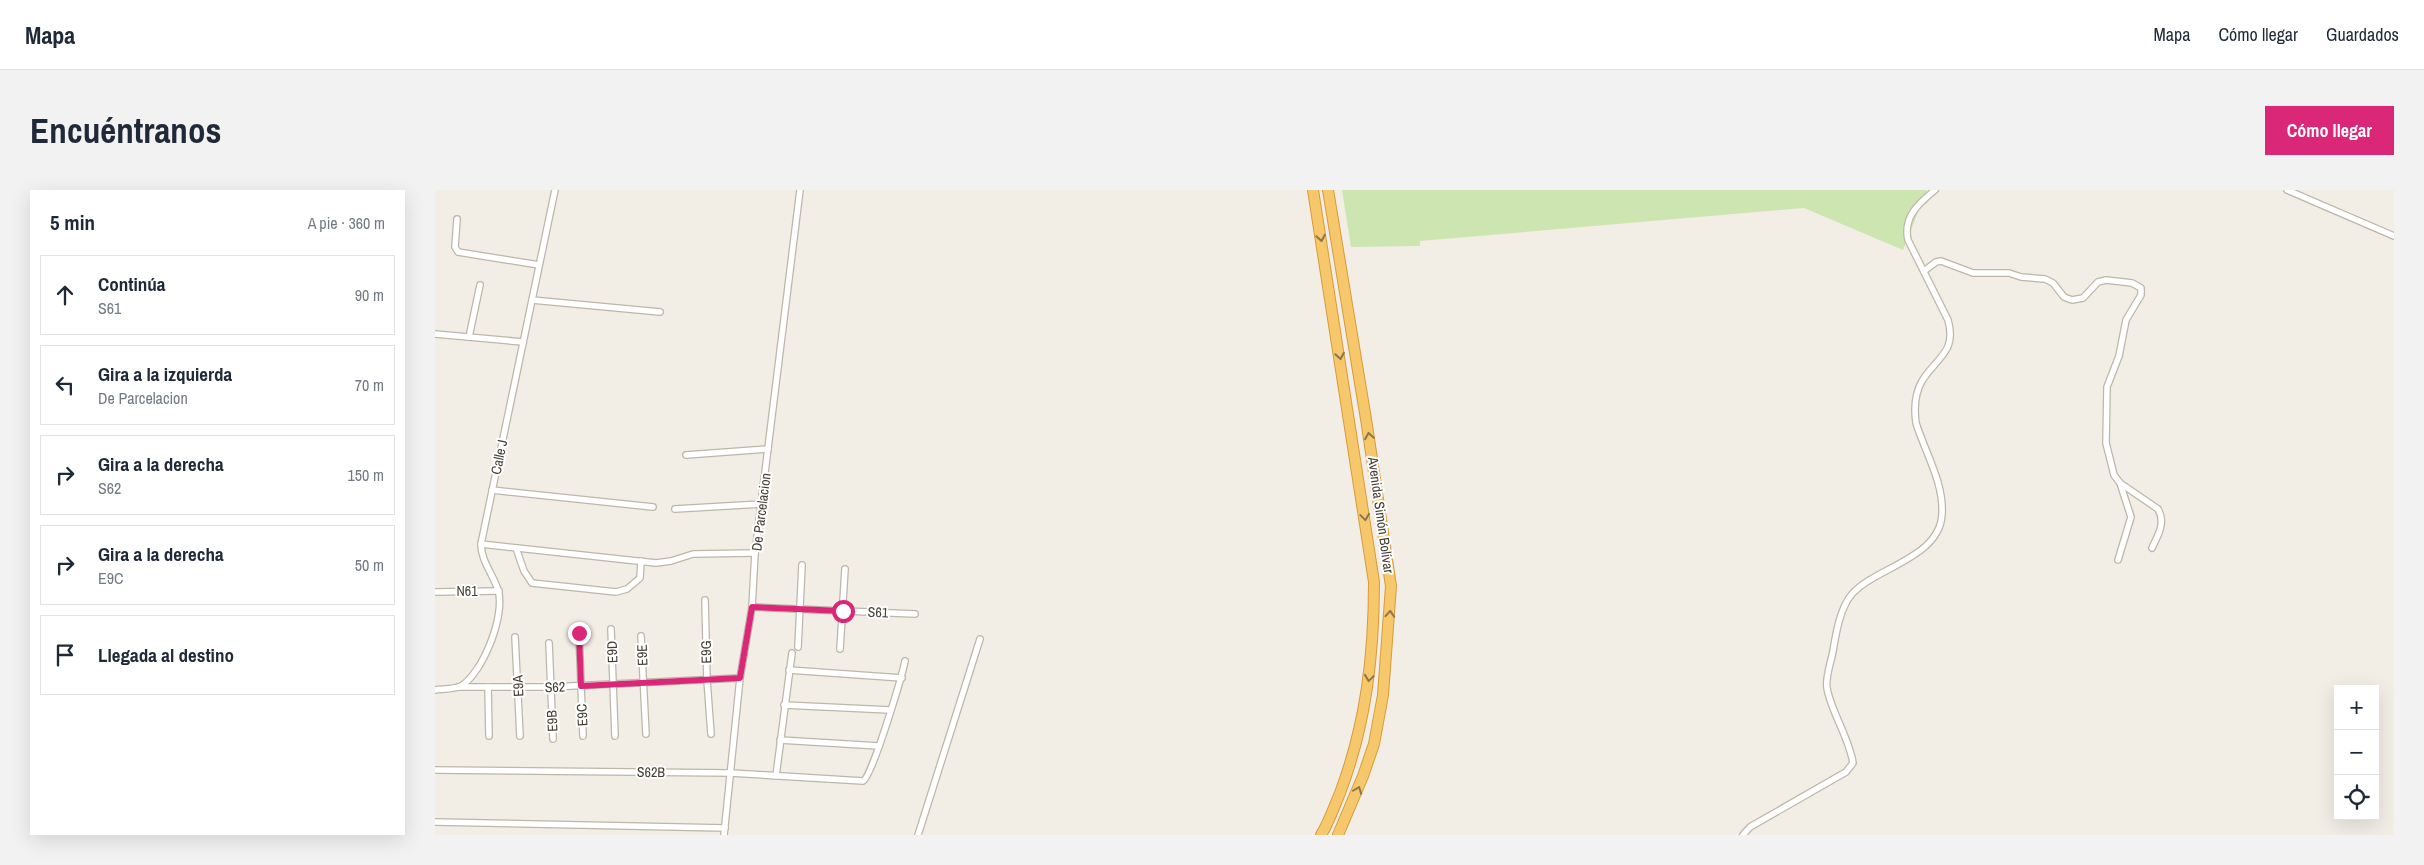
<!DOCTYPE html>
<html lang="es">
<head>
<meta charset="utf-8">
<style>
  :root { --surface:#fff; --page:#f2f2f3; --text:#1f2937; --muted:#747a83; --line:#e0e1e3; --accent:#db2777 }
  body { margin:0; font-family:"Archivo Narrow",sans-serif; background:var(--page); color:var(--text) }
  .controls { position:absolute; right:15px; bottom:15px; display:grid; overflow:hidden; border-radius:0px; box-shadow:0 5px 20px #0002 }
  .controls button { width:45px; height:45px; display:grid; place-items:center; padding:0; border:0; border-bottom:1px solid var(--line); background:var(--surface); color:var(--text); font:25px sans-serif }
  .stop { position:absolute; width:15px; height:15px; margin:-11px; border:4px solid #db2777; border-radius:50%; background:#fff }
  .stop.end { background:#db2777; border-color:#fff; box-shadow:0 1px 5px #0008 }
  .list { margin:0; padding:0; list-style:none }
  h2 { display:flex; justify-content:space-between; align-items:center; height:65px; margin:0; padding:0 20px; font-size:21px }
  h2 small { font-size:16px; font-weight:400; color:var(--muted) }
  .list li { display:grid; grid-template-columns:32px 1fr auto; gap:15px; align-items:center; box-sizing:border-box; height:80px; margin:0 10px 10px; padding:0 10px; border:1px solid var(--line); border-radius:0px }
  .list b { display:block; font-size:19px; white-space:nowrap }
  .list p { margin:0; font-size:16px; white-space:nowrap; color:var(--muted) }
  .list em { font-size:16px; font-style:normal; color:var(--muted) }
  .icon { flex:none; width:28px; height:28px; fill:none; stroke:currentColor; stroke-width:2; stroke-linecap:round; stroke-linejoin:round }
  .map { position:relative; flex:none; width:1959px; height:645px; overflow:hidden; border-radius:0px }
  header { display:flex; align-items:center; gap:30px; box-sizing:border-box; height:70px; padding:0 25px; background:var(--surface); border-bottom:1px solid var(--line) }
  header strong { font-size:24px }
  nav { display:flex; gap:28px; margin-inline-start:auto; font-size:18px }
  .intro { display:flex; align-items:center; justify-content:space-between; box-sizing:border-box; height:120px; padding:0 30px }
  h1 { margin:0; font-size:35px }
  .button { padding:12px 22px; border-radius:0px; background:var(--accent); color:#fff; font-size:18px; font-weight:700 }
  main { display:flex; gap:30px; padding:0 30px }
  aside { flex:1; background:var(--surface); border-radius:0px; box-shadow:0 5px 20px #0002 }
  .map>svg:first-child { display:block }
  .green { fill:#cde5b0 }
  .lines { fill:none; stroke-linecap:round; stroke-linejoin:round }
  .street-casing { stroke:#bdb6a9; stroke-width:8 }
  .highway-casing { stroke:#d69c3c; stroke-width:12 }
  .street { stroke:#fff; stroke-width:5.5 }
  .highway { stroke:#f7c76b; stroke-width:10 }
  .oneway { stroke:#8c754b }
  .route { stroke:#db2777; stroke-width:6 }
  .labels { text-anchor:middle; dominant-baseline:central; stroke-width:4; stroke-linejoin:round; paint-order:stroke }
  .street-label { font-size:14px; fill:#443e35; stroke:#fff }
</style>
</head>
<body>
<header>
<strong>Mapa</strong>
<nav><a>Mapa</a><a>Cómo llegar</a><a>Guardados</a></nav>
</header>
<div class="intro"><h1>Encuéntranos</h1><a class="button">Cómo llegar</a></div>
<main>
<aside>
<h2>5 min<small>A pie · 360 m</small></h2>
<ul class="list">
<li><svg class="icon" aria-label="ahead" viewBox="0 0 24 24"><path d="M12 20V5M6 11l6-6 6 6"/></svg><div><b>Continúa</b><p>S61</p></div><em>90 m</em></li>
<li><svg class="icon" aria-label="left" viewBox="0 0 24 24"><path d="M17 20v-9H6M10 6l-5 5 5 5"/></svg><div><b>Gira a la izquierda</b><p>De Parcelacion</p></div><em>70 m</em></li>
<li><svg class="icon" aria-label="right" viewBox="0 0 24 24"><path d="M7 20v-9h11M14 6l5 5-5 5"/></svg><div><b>Gira a la derecha</b><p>S62</p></div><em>150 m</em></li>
<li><svg class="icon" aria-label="right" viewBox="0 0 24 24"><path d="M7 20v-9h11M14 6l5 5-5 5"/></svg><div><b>Gira a la derecha</b><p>E9C</p></div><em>50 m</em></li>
<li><svg class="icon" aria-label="arrive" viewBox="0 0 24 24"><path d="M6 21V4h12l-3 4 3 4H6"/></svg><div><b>Llegada al destino</b></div></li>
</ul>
</aside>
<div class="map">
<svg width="1959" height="645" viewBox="0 0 1959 645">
  <rect width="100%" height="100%" fill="#f2eee6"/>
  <!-- green -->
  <path class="green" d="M907 0H1492L1468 60 1369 18 985 51V56L916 57Z"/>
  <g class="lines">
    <defs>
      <g id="street">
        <path d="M1852 0 1959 46"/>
        <path d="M22 29 20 57 23 62 104 75"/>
        <path d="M1489 81 1501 72 1506 71 1538 83H1574L1586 87 1610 89 1618 93 1629 107 1637 110 1648 108 1663 92 1671 90 1697 93 1706 98V105L1691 130 1684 166 1672 197 1671 253 1679 285 1685 293 1723 319C1731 333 1723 345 1717 358"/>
        <path d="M97 110 225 122"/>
        <path d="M0 144 88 152"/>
        <path d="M34 147 45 95"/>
        <path d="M251 265 333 259"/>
        <path d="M57 300 218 317"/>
        <path d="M240 319 326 314"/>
        <path d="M46 354 221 373 236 371 258 364 320 363"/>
        <path d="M81 358 89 381 97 393 181 402 192 399 205 388 206 371"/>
        <path d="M1683 370 1696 327 1685 293"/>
        <path d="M0 402 64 401"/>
        <path d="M270 410 272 490 276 544"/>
        <path d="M317 417 480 424"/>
        <path d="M176 439 180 546"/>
        <path d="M144 443 148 546"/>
        <path d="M206 446 211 544"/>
        <path d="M80 447 85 546"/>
        <path d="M114 453 118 549"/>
        <path d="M363 457 367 375"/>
        <path d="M405 459 410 379"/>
        <path d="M354 480 467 488"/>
        <path d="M25 497H115L305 488"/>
        <path d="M53 497 54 546"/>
        <path d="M0 500C8 499 20 499 26 496 48 483 71 424 63 400 58 384 46 371 46 354L120 0"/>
        <path d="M349 515 455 520"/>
        <path d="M345 550 444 556"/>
        <path d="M0 580 296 583 428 591C437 587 467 486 470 471"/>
        <path d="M341 586 357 463"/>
        <path d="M0 632 290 638"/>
        <path d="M289 645 305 488 317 417 320 363 365 0"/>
        <path d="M483 645 545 449"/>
        <path d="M1308 645 1315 637 1411 582 1418 573C1414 547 1396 522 1392 498 1390 488 1396 472 1398 461 1401 443 1405 418 1417 404 1441 377 1505 368 1507 324 1509 293 1490 262 1481 233 1479 219 1479 205 1487 191 1502 167 1522 162 1513 130L1473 50C1468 27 1483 14 1500 0"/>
      </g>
      <g id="highway">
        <path d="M878 0 939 392C939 465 931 534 905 603 899 617 894 632 886 645"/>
        <path d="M893 0 931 229 956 396 948 505 939 554 928 586 903 645"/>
      </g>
    </defs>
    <!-- street casing -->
    <use href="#street" class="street-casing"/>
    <!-- highway casing -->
    <use href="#highway" class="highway-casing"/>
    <!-- street -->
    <use href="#street" class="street"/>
    <!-- highway -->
    <use href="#highway" class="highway"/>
  </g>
  <!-- one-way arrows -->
  <defs><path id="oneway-chevron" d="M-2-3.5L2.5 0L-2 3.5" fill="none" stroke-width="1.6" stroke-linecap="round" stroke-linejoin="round" transform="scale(1.25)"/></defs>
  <g class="oneway">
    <use href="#oneway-chevron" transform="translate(886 48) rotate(80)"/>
    <use href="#oneway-chevron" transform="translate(905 166) rotate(81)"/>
    <use href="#oneway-chevron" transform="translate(934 246) rotate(-99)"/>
    <use href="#oneway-chevron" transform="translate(930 327) rotate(82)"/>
    <use href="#oneway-chevron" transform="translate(955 424) rotate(-86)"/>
    <use href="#oneway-chevron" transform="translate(934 488) rotate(98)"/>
    <use href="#oneway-chevron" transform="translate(923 600) rotate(-69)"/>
  </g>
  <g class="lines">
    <!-- route -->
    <path class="route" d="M144 443 146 496 305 488 317 417 408 421"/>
  </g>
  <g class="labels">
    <!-- street labels -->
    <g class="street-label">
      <text transform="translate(64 267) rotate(-78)">Calle J</text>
      <text transform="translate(326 322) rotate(-83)">De Parcelacion</text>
      <text transform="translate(946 325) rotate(82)">Avenida Simón Bolívar</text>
      <text x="32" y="401">N61</text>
      <text transform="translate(443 422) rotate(2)">S61</text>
      <text transform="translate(177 462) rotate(-92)">E9D</text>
      <text transform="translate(271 462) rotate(-91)">E9G</text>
      <text transform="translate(207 465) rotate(-92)">E9E</text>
      <text transform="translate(83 496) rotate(-93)">E9A</text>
      <text transform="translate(120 497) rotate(-2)">S62</text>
      <text transform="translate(147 525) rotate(-93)">E9C</text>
      <text transform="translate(117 531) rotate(-93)">E9B</text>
      <text transform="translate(216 582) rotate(1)">S62B</text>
    </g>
  </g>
</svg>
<div class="controls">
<button>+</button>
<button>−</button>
<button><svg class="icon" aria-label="locate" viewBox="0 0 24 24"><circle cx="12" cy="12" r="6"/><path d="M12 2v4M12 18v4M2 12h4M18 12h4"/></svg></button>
</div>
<div class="stop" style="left:408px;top:421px"></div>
<div class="stop end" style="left:144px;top:443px"></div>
</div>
</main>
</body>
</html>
